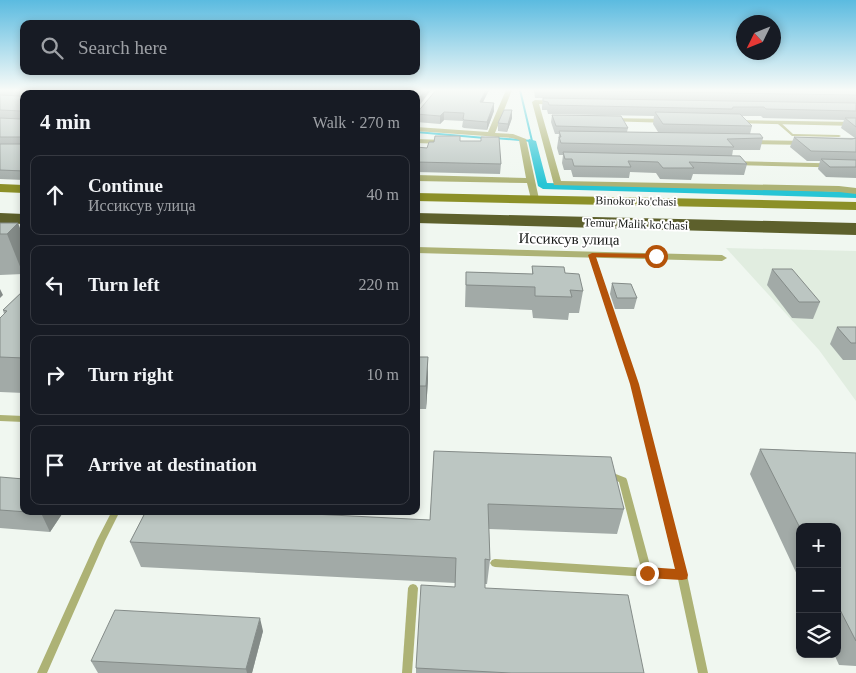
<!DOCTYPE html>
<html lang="en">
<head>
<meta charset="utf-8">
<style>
  :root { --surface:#171b24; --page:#20242c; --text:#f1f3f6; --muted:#9ea1a6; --line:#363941 }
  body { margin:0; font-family:Georgia,serif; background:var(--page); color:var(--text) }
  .controls { position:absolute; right:15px; bottom:15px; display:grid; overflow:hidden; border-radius:10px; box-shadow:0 2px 8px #0003 }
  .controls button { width:45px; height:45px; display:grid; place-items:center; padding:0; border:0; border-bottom:1px solid var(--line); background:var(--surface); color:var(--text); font:25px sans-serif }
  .compass { position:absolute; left:736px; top:15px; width:45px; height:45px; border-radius:50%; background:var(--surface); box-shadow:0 2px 8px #0003; rotate:227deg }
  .stop { position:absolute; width:15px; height:15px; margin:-11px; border:4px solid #b45309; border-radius:50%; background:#fff }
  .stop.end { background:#b45309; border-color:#fff; box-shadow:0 1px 5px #0008 }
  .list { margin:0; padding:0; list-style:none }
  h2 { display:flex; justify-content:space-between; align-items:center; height:65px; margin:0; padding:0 20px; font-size:21px }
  h2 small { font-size:16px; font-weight:400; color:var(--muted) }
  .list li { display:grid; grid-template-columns:32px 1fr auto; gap:15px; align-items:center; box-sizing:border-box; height:80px; margin:0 10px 10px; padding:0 10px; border:1px solid var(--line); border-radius:10px }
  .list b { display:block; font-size:19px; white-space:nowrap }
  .list p { margin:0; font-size:16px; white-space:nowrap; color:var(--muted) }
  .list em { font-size:16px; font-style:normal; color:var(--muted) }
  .icon { flex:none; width:28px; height:28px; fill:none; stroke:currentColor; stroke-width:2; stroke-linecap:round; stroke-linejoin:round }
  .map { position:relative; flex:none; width:856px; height:673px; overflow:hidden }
  .search { position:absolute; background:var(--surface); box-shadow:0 2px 8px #0003; left:20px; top:20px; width:400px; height:55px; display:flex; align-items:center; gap:12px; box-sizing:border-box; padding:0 18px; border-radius:10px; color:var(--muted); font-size:19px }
  .panel { position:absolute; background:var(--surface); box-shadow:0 2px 8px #0003; left:20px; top:90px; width:400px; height:425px; border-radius:10px }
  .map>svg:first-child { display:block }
  .built { fill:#e1ede0 }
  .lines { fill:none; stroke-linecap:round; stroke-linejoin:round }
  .stream { stroke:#27c5d5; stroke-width:2 }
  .canal { fill:#27c5d5; fill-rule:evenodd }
  .lane { fill:#adb275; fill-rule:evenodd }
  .street { fill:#adb275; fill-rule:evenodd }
  .secondary { fill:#8c9028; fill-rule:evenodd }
  .highway { fill:#5d602c; fill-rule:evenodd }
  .wall { fill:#a2aaa7; fill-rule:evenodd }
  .shaded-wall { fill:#848b88 }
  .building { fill:#bcc6c2; stroke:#848b88 }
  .route { fill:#b45309 }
  .labels { text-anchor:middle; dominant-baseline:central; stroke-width:4; stroke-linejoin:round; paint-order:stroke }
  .far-street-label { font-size:12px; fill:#161816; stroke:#fff }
  .street-label { font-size:15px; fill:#161816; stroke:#fff }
</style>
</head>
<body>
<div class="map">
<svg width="856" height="673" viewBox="0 0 856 673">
  <rect width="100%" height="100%" fill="#f0f7f0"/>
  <!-- built -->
  <path class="built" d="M726 248 856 251V401L819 350Z"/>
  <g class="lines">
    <!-- stream -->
    <g class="stream">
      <path d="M416 132 485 138"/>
      <path d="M494 138 532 141 520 90"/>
    </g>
    <!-- canal -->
    <path class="canal" d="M529 139 536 141 547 183 856 192V198L543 189 538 186 528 141Z"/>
    <!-- lane -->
    <g class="lane">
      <path d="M778 122H780L793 134 839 135 841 136 839 137 792 136 778 124Z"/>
      <path d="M592 253 595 255 637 384 687 575 708 673H698L678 579 495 567 492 566 490 563 492 560 495 559 641 568 619 482 605 476 604 474 605 472 608 471 626 478 627 480 651 569 676 571 631 384 589 255Z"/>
      <path d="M0 415 24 416V422L0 421Z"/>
      <path d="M112 511H120L105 541 47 673H37L97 540Z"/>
      <path d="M413 584 416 585 418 588 412 673H402L408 588 410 585Z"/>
    </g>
    <!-- street -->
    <g class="street">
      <path d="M506 90H512L495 133 513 134 526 139 539 199 538 201H532L531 199 527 183 416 181V175L526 178 519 140 512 138 416 131V127L488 132Z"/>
      <path d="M24 92 27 94H24V96L12 101 9 99Z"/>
      <path d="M535 100 559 101 562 103 559 105 539 104 561 181 839 186 856 188V194L839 192 554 185 532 102Z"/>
      <path d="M606 118 671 119 674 121 671 123 604 121V119Z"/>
      <path d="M731 120 856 122V126L729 123V121Z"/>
      <path d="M416 139 445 140 449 142 445 144 416 143Z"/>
      <path d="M743 140 809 141 813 143 809 145 746 144 742 142Z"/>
      <path d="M728 161 856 164V168L731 165H728Z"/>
      <path d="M416 247 722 255 727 258 722 261 416 253Z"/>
    </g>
    <!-- secondary -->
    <g class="secondary">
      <path d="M0 184 24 185V193L0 192Z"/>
      <path d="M416 193 856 202V210L416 201Z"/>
    </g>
    <!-- highway -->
    <g class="highway">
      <path d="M0 213 24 214V224L0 223Z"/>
      <path d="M416 213 856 223V235L416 223Z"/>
    </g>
  </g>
  <!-- wall -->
  <g class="wall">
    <path d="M0 90H431L24 94V180L0 179ZM23 91V94L21 96 0 95 20 96V92Z"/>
    <path d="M436 90H489L483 102 494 103V111L487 130 464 128 462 127 463 121 444 120 440 124 416 122V114Z"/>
    <path d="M534 90H856V178L826 177 818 169 820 161H807L790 147 794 137 855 138 841 128 844 120 763 118 761 116H742L752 126 750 134 763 138 760 150H733L732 156 747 164 744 175 693 174 691 180 660 179 656 173 630 172 629 178 573 177 571 170H564L562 163 563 155H559L557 148 559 134H555L551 122 552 115 628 128 627 132H658L653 124 654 116 548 114 547 110H542V107L543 98H535Z"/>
    <path d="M512 110V118L507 132 498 131V123Z"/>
    <path d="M460 141 501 164 500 174 416 172V147L427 148Z"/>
    <path d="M0 223H18L23 274 0 275Z"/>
    <path d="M532 266 565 273 583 291 579 313H569L568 320 533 318 532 310 465 307 466 272 532 274Z"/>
    <path d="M772 269 820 302 813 319 792 318 767 285Z"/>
    <path d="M612 283 637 298 634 309H615L610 294Z"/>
    <path d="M24 290V393L0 392V318L4 314 3 310Z"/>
    <path d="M837 327H856V360H843L830 344Z"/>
    <path d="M416 357 428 380 426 409H416Z"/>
    <path d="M760 449 856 453V666L839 665 834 654H837V527H800V581L750 474Z"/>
    <path d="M434 451 624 509 617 534 489 529 490 560 487 584H485V588L644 673H416V668L455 587V583L141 567 130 542 146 511H304V514L430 520Z"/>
    <path d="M0 477 24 511H64L50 532 0 528Z"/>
    <path d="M263 631 252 673H98L91 661Z"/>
  </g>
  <!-- shaded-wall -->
  <g class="shaded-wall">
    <path d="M18 90H26L20 92V96Z"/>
    <path d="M426 90H431L416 110V102Z"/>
    <path d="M486 90H489L479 110 480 102Z"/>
    <path d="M494 103V111L487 130V122Z"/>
    <path d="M512 110V118L507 132 508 124Z"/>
    <path d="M444 112V120L440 124V116Z"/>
    <path d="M18 223 24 238 23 274 7 234Z"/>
    <path d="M0 289 3 295 0 298Z"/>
    <path d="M428 357V380L426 409V386Z"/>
    <path d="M42 511H64L50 532 41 513Z"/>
    <path d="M293 511H304L297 538 293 513Z"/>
    <path d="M260 618 263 631 252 673H247L246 669Z"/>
  </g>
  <!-- building -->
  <g class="building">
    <path d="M23 90H426L416 102V94H24V171L0 170V144H21L23 138 21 137H0V118L21 119 23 113 21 111 0 110V95L21 96 23 94Z"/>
    <path d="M436 90H486L480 102 494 103 487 122 464 120 463 119 464 113 444 112 440 116 416 114Z"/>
    <path d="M536 90H856V95Z"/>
    <path d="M543 98 856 103V111L766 109 764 107H733L732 109 549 105 548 102 543 101Z"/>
    <path d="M504 110H512L508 124 498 123Z"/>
    <path d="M655 112 740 114 752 126 663 124Z"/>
    <path d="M552 115 621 116 628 128 556 126Z"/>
    <path d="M845 118H856V127Z"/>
    <path d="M559 131 760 134 763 138 727 139 734 147 561 143 559 137H561Z"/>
    <path d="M435 136H460V141H481V137H499L501 164 416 162V147L427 148 429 142H434Z"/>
    <path d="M794 137 852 139 856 138V152L811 151Z"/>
    <path d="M563 152 740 156 747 164 689 162 694 168H663L658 162 628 161 631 167 574 166 572 159H565Z"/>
    <path d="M821 159 856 160V167H830Z"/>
    <path d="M0 223H18L7 234H0Z"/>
    <path d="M532 266 564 267 565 273 579 274 583 291 570 290 572 297 535 296V287L466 285V272L533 274Z"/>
    <path d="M772 269H792L820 302H799Z"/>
    <path d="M612 283 631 284 637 298H617Z"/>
    <path d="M24 290V358L0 357V318L7 311 3 310Z"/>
    <path d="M837 327H856V343H851Z"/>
    <path d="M416 357H428L426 386H416Z"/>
    <path d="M760 449 856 453V641L837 604V527H800V528Z"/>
    <path d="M434 451 611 457 624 509 488 504 490 560 485 559V588L628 595 644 673H511L416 668 421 585 455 587 456 558 130 542 146 511H293V513L430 520Z"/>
    <path d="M0 477 24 479V511H42L41 513 0 510Z"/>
    <path d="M115 610 260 618 246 669 91 661Z"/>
  </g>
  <!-- sky -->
  <linearGradient id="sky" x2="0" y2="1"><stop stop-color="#5bbbe0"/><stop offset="0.49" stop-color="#f8fbf8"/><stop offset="1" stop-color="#f8fbf8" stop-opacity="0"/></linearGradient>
  <rect width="856" height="184" fill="url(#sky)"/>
  <!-- route -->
  <path class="route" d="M592 253 656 254 660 256 656 258 596 257 639 384 688 575 687 579 682 580 647 578 643 576 641 573 643 569 647 567 675 569 630 384 588 255Z"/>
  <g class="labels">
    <!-- far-street labels -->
    <g class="far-street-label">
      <text transform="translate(636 201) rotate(1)">Binokor ko'chasi</text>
      <text transform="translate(636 224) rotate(2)">Temur Malik ko'chasi</text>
    </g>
    <!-- street labels -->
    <g class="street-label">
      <text transform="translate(569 239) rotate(1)">Иссиксув улица</text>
    </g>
  </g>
</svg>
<div class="controls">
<button>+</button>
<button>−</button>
<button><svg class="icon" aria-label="layers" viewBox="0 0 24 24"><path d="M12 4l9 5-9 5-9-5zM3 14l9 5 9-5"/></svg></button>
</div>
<svg class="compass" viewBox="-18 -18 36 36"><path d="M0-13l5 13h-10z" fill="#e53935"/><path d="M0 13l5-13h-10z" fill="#9ea1a6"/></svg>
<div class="stop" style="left:656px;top:256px"></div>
<div class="stop end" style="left:647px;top:573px"></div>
<div class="search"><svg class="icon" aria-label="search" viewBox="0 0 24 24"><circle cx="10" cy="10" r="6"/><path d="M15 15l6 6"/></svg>Search here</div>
<section class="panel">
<h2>4 min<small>Walk · 270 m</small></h2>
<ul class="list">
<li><svg class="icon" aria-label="ahead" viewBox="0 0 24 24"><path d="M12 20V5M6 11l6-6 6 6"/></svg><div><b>Continue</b><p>Иссиксув улица</p></div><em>40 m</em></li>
<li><svg class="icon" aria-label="left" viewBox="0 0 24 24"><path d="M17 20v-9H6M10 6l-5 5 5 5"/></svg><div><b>Turn left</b></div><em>220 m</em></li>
<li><svg class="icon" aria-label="right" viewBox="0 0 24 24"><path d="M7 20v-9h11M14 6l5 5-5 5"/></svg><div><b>Turn right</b></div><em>10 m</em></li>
<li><svg class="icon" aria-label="arrive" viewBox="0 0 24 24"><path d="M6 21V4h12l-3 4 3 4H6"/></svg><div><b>Arrive at destination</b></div></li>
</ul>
</section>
</div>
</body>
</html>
